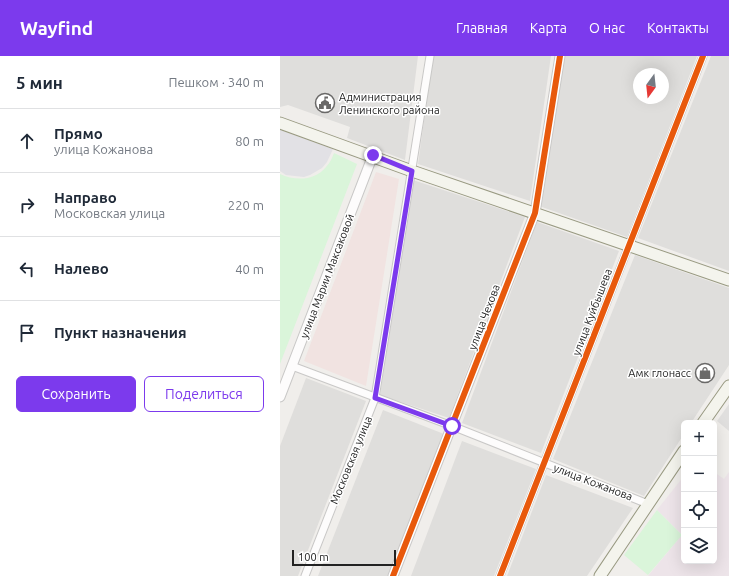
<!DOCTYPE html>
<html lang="ru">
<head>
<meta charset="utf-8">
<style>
  :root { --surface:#fff; --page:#f6f6f7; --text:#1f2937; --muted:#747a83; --line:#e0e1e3; --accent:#7c3aed }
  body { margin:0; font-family:Ubuntu,sans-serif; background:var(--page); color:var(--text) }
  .controls { position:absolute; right:12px; bottom:12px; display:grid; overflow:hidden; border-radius:6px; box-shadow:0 4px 16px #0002 }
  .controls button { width:36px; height:36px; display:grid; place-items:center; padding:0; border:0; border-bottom:1px solid var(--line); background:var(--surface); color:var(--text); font:20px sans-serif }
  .compass { position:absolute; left:353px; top:12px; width:36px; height:36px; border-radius:50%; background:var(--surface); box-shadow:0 4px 16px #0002; rotate:195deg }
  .scale { position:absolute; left:12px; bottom:10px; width:104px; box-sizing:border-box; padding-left:4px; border:2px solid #222; border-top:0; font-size:11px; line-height:14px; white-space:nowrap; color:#222; -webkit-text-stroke:3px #fff; paint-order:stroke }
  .stop { position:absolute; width:12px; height:12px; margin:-9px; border:3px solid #7c3aed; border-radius:50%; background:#fff }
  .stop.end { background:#7c3aed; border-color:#fff; box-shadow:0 1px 4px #0008 }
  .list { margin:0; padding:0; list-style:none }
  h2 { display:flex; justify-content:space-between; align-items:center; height:52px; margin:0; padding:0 16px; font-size:17px }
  h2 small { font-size:13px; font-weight:400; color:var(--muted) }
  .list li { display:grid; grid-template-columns:26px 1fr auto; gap:12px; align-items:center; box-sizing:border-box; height:64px; padding:0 16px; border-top:1px solid var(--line) }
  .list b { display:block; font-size:15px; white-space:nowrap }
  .list p { margin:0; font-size:13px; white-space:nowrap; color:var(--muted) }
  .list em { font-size:13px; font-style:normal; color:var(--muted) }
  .actions { display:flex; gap:8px; padding:12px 16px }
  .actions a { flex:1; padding:9px 0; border:1px solid var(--accent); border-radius:6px; text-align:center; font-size:14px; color:var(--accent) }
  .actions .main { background:var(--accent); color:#fff }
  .icon { flex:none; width:22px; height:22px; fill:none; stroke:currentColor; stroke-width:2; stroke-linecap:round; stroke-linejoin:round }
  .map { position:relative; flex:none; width:449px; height:520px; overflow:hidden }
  header { display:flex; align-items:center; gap:24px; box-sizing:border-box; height:56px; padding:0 20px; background:var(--accent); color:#fff }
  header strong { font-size:19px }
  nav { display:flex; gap:22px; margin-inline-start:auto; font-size:14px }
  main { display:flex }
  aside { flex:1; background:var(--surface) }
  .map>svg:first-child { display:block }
  .residential { fill:#dfdedc; fill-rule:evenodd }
  .commercial { fill:#f1e3e1 }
  .industrial { fill:#ede4e9 }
  .park { fill:#daf5da }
  .parking { fill:#e0dfde }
  .plaza { fill:#e2e1e5 }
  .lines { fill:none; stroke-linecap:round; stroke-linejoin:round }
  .minor-casing { stroke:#c9c8c7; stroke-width:9 }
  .tertiary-casing { stroke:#c9c8c7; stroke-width:11 }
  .secondary-casing { stroke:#999a82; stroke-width:13 }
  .minor { stroke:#fdfcfc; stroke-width:7 }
  .tertiary { stroke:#fdfcfc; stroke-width:9 }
  .secondary { stroke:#f4f4ed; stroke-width:11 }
  .cycleway-casing { stroke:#fff; stroke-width:8 }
  .cycleway { stroke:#e8590c; stroke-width:6 }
  .route { stroke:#7c3aed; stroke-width:5 }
  .labels { text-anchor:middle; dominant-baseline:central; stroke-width:3; stroke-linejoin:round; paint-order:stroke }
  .poi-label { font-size:11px; fill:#222; stroke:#fff; text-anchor:start }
  .street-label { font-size:11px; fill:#222; stroke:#fff }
</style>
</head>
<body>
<header>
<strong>Wayfind</strong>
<nav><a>Главная</a><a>Карта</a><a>О нас</a><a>Контакты</a></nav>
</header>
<main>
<aside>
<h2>5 мин<small>Пешком · 340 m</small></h2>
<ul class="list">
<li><svg class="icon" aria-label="ahead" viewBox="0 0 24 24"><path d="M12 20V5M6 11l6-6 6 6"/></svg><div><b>Прямо</b><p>улица Кожанова</p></div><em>80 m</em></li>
<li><svg class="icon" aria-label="right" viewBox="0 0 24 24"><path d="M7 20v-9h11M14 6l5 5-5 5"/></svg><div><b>Направо</b><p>Московская улица</p></div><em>220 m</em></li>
<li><svg class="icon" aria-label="left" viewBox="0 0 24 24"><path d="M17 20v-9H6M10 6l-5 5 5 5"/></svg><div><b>Налево</b></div><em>40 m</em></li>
<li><svg class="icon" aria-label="arrive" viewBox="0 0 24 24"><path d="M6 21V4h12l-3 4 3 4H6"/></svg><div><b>Пункт назначения</b></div></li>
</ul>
<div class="actions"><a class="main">Сохранить</a><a>Поделиться</a></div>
</aside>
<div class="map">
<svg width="449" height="520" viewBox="0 0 449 520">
  <rect width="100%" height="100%" fill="#f0eeeb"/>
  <!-- residential -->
  <g class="residential">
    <path d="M0 0H138L125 104 67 82 70 71 8 49 0 51Z"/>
    <path d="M153 0H271L250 145 138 108Z"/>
    <path d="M282 0H417L347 181 259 150ZM359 18H383V42H359Z"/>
    <path d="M431 0H449V215L358 182Z"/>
    <path d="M133 124 245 161 169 362 100 339Z"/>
    <path d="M257 166 339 195 261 397 182 367Z"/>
    <path d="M355 199 449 232V309L411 367H404V378L364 440 273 403Z"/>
    <path d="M26 322 86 345 18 520H0V390Z"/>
    <path d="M103 354 164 378 108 520H38Z"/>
    <path d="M182 385 256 413 214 520H131Z"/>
    <path d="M266 419 353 452 307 520H227Z"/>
  </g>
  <!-- commercial -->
  <path class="commercial" d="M96 116 119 123 86 330 24 305Z"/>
  <!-- industrial -->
  <path class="industrial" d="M434 416 444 423 449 416V520H368L402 479 377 454 404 420V505H434Z"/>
  <!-- park -->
  <g class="park">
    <path d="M54 97 77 108 0 308V118C15 125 35 125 46 111 50 107 52 102 54 97Z"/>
    <path d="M377 454 402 479 368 519 344 499Z"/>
  </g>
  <!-- parking -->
  <path class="parking" d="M449 348V375L437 365Z"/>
  <!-- plaza -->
  <path class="plaza" d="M0 74 53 93 47 106 42 112 30 119 24 121 6 119 0 115Z"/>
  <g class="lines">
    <defs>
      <g id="minor">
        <path d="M12 310 172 370 368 448"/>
        <path d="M25 520 95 342 150 0"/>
        <path d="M220 520 423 0"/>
      </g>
      <g id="tertiary">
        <path d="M0 341 93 99"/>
        <path d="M113 520 255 157 280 0"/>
      </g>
      <g id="secondary">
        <path d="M0 67 132 115 449 224"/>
        <path d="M423 367 449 330"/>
        <path d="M320 520 404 395"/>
      </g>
    </defs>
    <!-- minor casing -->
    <use href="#minor" class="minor-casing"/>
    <!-- tertiary casing -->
    <use href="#tertiary" class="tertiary-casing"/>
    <!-- secondary casing -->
    <use href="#secondary" class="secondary-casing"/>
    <!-- minor -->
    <use href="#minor" class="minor"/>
    <!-- tertiary -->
    <use href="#tertiary" class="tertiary"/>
    <!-- secondary -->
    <use href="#secondary" class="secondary"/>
    <defs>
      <g id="cycleway">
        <path d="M113 520 255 157 280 0"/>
        <path d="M220 520 423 0"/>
      </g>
    </defs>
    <!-- cycleway casing -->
    <use href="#cycleway" class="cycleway-casing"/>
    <!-- cycleway -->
    <use href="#cycleway" class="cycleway"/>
  </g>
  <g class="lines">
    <!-- route -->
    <path class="route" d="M93 99 132 115 95 342 172 370"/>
  </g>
  <!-- icons -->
  <defs>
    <symbol id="civic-ring" viewBox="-11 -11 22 22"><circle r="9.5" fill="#fff" stroke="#6a6968" stroke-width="1.5"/><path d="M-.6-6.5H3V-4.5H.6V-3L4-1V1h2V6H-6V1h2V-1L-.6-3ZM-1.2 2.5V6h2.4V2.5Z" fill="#6a6968"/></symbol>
    <symbol id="shop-ring" viewBox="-11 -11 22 22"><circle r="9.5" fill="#fff" stroke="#6a6968" stroke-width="1.5"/><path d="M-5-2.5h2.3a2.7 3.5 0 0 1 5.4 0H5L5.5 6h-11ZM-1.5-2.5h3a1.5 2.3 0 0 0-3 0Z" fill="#6a6968"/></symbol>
  </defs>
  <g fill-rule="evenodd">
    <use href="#civic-ring" x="34" y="36" width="22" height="22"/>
    <use href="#shop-ring" x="414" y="306" width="22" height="22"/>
  </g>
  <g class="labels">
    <!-- poi labels -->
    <g class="poi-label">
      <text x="59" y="41">Администрация<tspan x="59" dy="13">Ленинского района</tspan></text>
      <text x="411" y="317" text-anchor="end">Амк глонасс</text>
    </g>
    <!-- street labels -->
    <g class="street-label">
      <text transform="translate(47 220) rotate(-69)">улица Марии Максаковой</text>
      <text transform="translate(312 256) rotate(-69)">улица Куйбышева</text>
      <text transform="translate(204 261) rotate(-69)">улица Чехова</text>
      <text transform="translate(71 404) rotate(-68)">Московская улица</text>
      <text transform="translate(313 426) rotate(21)">улица Кожанова</text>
    </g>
  </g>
</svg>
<div class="controls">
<button>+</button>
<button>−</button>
<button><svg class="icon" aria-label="locate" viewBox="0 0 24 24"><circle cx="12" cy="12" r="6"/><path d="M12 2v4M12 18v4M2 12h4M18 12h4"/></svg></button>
<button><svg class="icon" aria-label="layers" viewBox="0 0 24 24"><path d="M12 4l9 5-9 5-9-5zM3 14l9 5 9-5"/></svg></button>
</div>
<svg class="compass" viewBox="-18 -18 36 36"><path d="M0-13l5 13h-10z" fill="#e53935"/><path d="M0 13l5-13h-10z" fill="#747a83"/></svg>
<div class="scale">100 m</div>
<div class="stop" style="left:172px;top:370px"></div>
<div class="stop end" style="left:93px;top:99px"></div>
</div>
</main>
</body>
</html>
